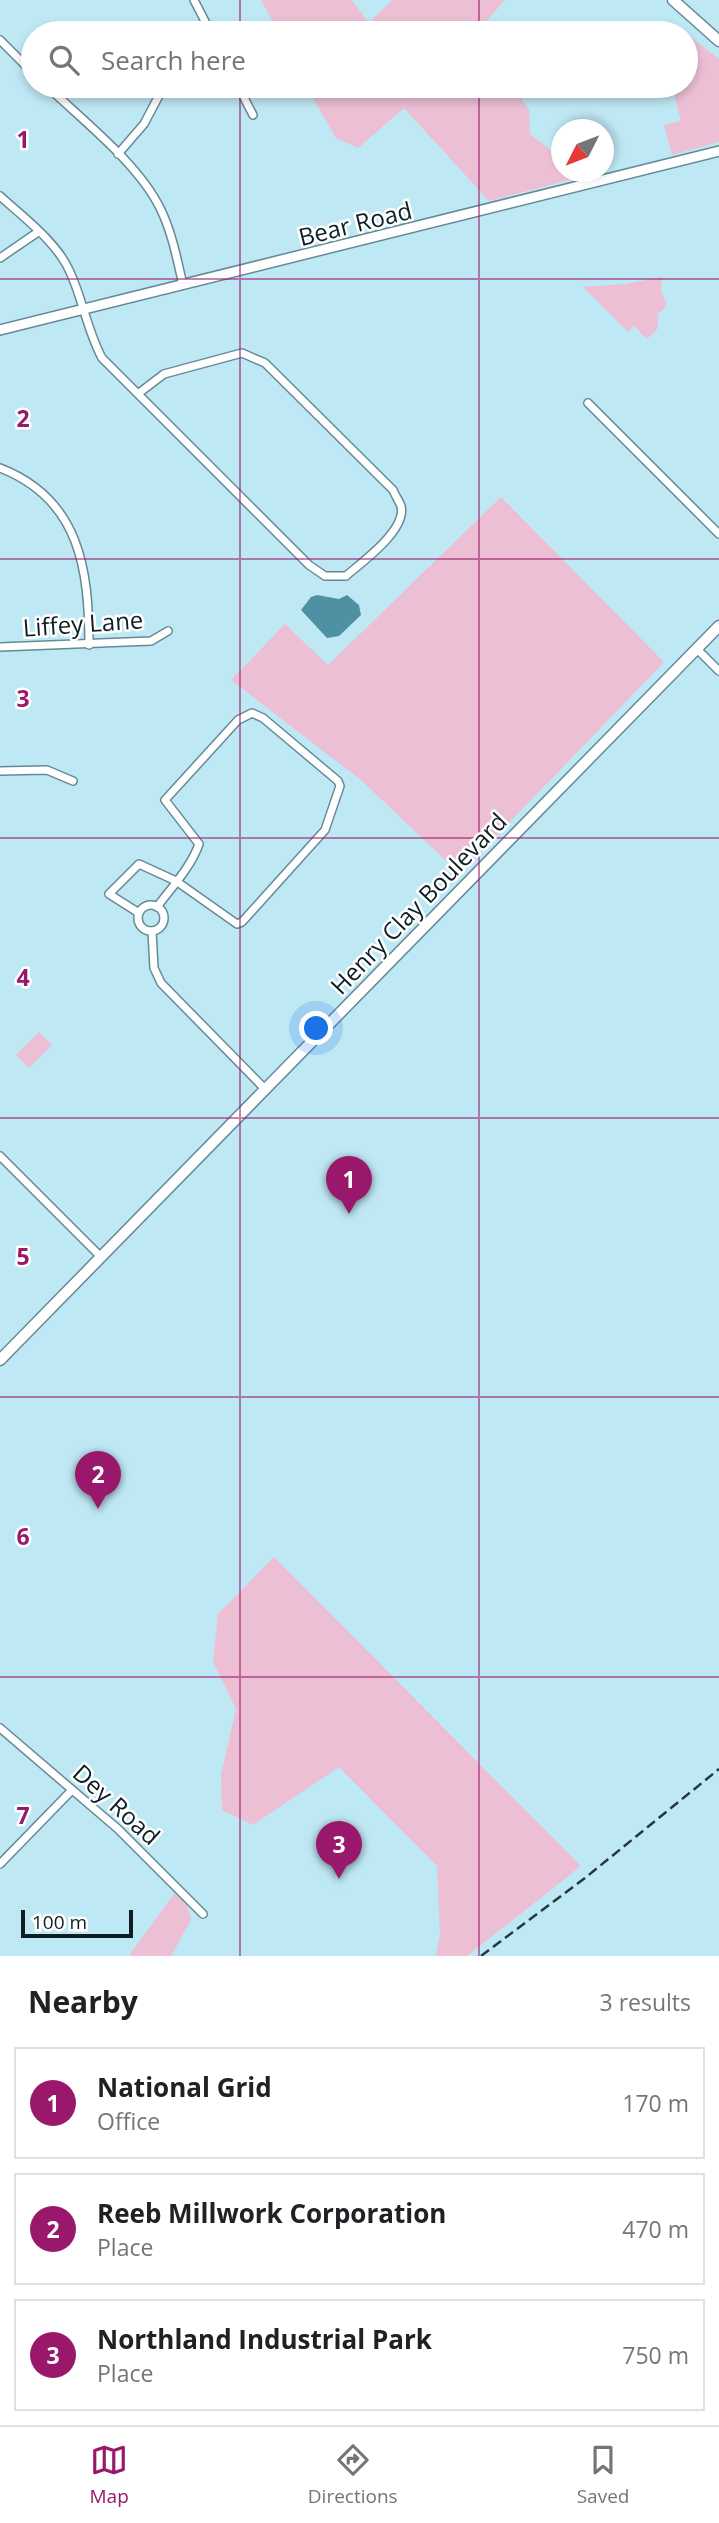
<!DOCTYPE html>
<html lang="en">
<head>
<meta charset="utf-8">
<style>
  :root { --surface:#fff; --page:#f6f6f6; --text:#202124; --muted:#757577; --line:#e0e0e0; --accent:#9a186c }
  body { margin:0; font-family:"Open Sans",sans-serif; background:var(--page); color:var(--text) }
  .compass { position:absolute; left:551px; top:119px; width:63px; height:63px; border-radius:50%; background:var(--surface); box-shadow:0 4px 10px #0003; rotate:228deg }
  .scale { position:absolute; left:21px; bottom:18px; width:112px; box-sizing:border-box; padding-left:7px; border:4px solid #0f1e23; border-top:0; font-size:19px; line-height:24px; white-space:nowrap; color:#0f1e23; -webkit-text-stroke:5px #fff; paint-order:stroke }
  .you { position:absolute; left:317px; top:1029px; width:24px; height:24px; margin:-18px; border:5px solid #fff; border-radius:50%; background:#1a73e8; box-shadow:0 0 0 10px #1a73e833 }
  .badge { display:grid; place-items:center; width:46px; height:46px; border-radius:50%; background:var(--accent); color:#fff; font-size:23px; font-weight:700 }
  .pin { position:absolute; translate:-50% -58px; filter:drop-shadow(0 2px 4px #0008) }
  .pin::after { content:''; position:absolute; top:37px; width:24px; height:21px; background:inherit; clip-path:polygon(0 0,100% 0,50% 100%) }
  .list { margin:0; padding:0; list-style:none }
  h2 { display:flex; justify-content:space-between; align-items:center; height:91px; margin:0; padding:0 28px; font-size:30px }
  h2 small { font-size:23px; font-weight:400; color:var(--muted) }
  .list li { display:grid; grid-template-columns:46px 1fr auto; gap:21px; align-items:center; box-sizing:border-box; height:112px; margin:0 14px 14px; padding:0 14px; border:2px solid var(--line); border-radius:0px }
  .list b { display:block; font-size:26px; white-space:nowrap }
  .list p { margin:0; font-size:23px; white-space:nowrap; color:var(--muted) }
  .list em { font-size:23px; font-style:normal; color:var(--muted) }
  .icon { flex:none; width:38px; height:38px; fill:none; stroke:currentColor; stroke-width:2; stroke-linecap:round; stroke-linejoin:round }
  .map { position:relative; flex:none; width:719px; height:1956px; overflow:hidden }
  .search { position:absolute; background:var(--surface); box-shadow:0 4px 10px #0003; left:21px; right:21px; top:21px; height:77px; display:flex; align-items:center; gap:18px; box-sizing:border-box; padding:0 24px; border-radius:38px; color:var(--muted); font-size:26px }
  .sheet { height:469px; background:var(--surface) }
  nav { display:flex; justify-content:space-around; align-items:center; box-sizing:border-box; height:98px; border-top:2px solid var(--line); background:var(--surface); font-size:19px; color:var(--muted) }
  nav a { display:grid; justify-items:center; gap:4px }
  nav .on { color:var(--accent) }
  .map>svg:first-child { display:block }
  .green { fill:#ecbfd5 }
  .water { fill:#4f90a2 }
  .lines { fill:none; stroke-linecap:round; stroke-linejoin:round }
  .minor-casing { stroke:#648a96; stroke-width:10 }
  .tertiary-casing { stroke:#648a96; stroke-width:12 }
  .secondary-casing { stroke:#648a96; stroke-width:13 }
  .minor { stroke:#fff; stroke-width:7 }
  .tertiary { stroke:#fff; stroke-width:9 }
  .secondary { stroke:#fff; stroke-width:10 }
  .rail { stroke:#25373d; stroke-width:2.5; stroke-dasharray:10 5; stroke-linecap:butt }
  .grid { fill:none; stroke:#9a186c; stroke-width:2; stroke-opacity:0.55 }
  .labels { text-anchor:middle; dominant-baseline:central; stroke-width:5; stroke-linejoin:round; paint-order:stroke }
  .street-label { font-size:24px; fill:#0f1e23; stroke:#fff }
  .grid-label { font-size:23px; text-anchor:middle; font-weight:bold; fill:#9a186c; stroke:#fff; stroke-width:5; stroke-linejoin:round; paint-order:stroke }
</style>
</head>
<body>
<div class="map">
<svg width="719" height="1956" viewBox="0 0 719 1956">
  <rect width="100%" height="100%" fill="#bfe8f5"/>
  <!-- green -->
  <g class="green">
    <path d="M261 0H352L369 23 392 0H505L476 33H279Z"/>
    <path d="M674 24 719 59V142L672 155 664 125 681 121 672 86H686V33H662Z"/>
    <path d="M306 86H513L529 110 530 134 561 158 562 172H579L585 176 489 201 404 108 358 148 336 138Z"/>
    <path d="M662 277 661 291 667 305 658 314V328L647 339 634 326 628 332 583 287 625 284Z"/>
    <path d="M501 497 664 662 460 874 362 781 231 680 285 624 328 665Z"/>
    <path d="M39 1032 52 1045 29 1068 16 1055Z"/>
    <path d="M274 1557 581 1866 467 1956H436L440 1935 437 1866 339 1767 253 1825 222 1810 221 1775 236 1709 213 1662 218 1614Z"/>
    <path d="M184 1893 191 1920 171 1956H131L130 1954 174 1894Z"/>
  </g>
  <!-- water -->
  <path class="water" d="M317 595 339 599 347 595 359 605 361 615 339 636 327 638 301 610 311 597Z"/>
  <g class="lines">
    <defs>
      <g id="minor">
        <path d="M194 0 211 33"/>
        <path d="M0 40 33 73"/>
        <path d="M47 86C82 120 138 163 160 208 172 232 177 259 183 285"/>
        <path d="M238 86 253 115"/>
        <path d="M118 154 144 124 164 86"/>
        <path d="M0 196C23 217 57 242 70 272 83 300 87 330 102 358L309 565 325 576H346C362 562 407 530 401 506 399 501 395 495 393 490L265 363 242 353 164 374 139 393"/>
        <path d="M0 258 38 232"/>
        <path d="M588 403 719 534"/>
        <path d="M0 468C80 499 89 570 89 645"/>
        <path d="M0 647 151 641 168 631"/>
        <path d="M697 649 719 671"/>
        <path d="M0 771 47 770 73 781"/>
        <circle cx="151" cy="918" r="13"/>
        <path d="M139 913 109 894 139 864 176 881 237 924 242 922 325 830 340 786 338 781 263 718 252 713 238 720 165 800 199 844C191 867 172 887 157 907"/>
        <path d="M152 931 154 968 161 983 265 1089"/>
        <path d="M0 1156 101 1257"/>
        <path d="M0 1728 118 1829 203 1914"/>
        <path d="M0 1864 72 1790"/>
      </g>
      <path id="tertiary" d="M0 330 719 151"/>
      <g id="secondary">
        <path d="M673 0 719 41"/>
        <path d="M0 1360 719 626"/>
      </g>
    </defs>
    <!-- minor casing -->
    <use href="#minor" class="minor-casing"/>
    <!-- tertiary casing -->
    <use href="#tertiary" class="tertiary-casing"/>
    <!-- secondary casing -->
    <use href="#secondary" class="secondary-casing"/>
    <!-- minor -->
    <use href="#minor" class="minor"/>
    <!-- tertiary -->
    <use href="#tertiary" class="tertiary"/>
    <!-- secondary -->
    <use href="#secondary" class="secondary"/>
    <!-- rail -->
    <path class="rail" d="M481 1956 585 1878 719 1769"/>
  </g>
  <!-- grid -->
  <path class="grid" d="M240 0V33M479 0V33M240 86V1956M479 86V1956M0 279H719M0 559H719M0 838H719M0 1118H719M0 1397H719M0 1677H719"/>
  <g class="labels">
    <!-- street labels -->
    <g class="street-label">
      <text transform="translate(355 223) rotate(-14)">Bear Road</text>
      <text transform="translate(83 623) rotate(-4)">Liffey Lane</text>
      <text transform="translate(418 903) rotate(-46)">Henry Clay Boulevard</text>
      <text transform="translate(117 1804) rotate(42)">Dey Road</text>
    </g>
  </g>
  <g class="grid-label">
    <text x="23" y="148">1</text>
    <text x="23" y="427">2</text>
    <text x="23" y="707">3</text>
    <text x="23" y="986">4</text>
    <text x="23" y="1265">5</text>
    <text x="23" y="1545">6</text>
    <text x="23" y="1824">7</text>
  </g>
</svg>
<svg class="compass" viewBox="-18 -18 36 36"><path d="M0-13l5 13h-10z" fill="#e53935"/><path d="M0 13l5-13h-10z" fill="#757577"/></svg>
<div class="scale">100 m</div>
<div class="you"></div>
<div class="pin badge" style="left:349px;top:1214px">1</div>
<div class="pin badge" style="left:98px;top:1509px">2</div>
<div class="pin badge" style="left:339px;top:1879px">3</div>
<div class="search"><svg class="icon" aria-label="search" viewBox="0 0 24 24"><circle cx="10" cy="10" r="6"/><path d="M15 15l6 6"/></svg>Search here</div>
</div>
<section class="sheet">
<h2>Nearby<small>3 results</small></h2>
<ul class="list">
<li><span class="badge">1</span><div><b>National Grid</b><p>Office</p></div><em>170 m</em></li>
<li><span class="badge">2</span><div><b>Reeb Millwork Corporation</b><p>Place</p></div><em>470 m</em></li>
<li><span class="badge">3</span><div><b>Northland Industrial Park</b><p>Place</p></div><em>750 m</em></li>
</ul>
</section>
<nav>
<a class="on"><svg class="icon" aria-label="map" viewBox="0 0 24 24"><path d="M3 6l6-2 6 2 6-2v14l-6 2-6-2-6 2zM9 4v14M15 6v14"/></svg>Map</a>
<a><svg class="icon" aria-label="directions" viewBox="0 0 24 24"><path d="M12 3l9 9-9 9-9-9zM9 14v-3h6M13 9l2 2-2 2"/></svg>Directions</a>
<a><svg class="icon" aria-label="saved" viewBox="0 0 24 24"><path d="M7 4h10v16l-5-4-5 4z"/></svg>Saved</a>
</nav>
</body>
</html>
